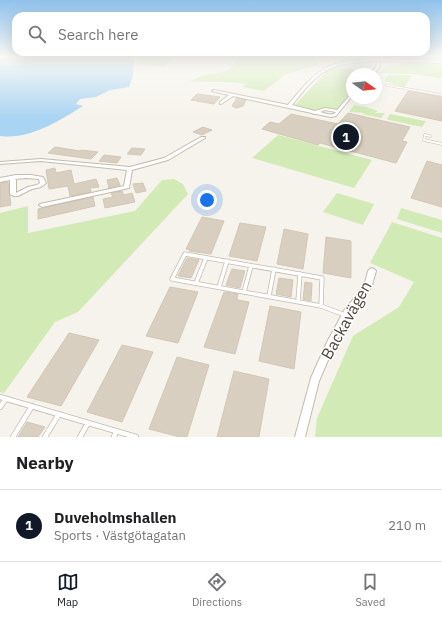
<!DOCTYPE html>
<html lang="en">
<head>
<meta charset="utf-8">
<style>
  :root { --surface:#fff; --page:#f6f6f6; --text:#202124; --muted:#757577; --line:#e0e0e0; --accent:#111827 }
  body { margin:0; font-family:"IBM Plex Sans",sans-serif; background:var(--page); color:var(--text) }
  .compass { position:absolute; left:346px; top:68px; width:36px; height:36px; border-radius:50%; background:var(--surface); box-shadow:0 4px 16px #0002; rotate:104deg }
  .you { position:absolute; left:207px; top:200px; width:14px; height:14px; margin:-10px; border:3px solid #fff; border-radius:50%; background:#1a73e8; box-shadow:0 0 0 6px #1a73e833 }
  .badge { display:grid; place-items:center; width:26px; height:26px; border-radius:50%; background:var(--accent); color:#fff; font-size:13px; font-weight:700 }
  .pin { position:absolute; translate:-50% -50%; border:2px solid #fff; box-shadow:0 1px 4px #0006 }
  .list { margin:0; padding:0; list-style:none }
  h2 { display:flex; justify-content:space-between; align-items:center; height:52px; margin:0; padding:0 16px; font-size:17px }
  h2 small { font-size:13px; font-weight:400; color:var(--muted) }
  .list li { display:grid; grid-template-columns:26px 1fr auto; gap:12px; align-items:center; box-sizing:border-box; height:72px; padding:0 16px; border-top:1px solid var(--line) }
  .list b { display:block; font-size:15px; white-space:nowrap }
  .list p { margin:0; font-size:13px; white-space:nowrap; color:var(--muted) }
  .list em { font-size:13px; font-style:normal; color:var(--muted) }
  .icon { flex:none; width:22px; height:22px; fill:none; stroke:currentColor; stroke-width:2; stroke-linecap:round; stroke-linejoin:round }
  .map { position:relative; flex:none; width:442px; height:437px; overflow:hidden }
  .search { position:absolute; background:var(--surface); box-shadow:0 4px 16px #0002; left:12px; right:12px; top:12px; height:44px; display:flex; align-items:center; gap:10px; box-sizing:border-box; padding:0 14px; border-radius:12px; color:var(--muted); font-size:15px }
  .sheet { height:124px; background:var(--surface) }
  nav { display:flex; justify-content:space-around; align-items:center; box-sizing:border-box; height:56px; border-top:1px solid var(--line); background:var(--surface); font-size:11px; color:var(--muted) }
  nav a { display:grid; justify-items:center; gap:2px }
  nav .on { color:var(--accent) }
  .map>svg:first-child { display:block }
  .green { fill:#d2eab5 }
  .water { fill:#a9d4f2 }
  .building { fill:#d8cfc1; stroke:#d3c7b4 }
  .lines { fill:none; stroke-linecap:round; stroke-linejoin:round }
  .service-far3-casing { stroke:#c2bbae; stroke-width:2.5 }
  .service-far2-casing { stroke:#c2bbae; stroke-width:3 }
  .service-far1-casing { stroke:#c2bbae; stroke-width:5 }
  .service-casing { stroke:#c2bbae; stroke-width:6 }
  .minor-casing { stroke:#c2bbae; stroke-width:2 }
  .service-far3 { stroke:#fff; stroke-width:1.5 }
  .service-far2 { stroke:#fff; stroke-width:2 }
  .service-far1 { stroke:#fff; stroke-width:3.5 }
  .service { stroke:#fff; stroke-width:4.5 }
  .minor { fill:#fff; fill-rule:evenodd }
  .labels { text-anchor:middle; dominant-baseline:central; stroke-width:3; stroke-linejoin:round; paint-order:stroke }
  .near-street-label { font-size:16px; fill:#4b4439; stroke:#fff }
</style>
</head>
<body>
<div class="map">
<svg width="442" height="437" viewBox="0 0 442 437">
  <rect width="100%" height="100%" fill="#f6f3ec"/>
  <!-- green -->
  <g class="green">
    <path d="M139 57H159L172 59 164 67 137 64Z"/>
    <path d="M238 57H442V61C418 60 395 59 371 60 351 61 339 64 319 61L317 65 286 74 264 91 242 87 246 84C227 81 208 83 190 81L206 74H213L230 70Z"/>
    <path d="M412 62 442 64V77L441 78 413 74 379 73C389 60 399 68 412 62Z"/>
    <path d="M335 67 367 72 365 74H352V90L337 110 321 108 314 111 294 106 328 70Z"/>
    <path d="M388 75H410L412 76 404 87 384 81Z"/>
    <path d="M354 105 366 107 378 111 375 113H385L381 118 362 114 365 113 349 112Z"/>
    <path d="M390 114 425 121H426L422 127 389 120 387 119Z"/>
    <path d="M278 135 372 160 354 188 252 158Z"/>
    <path d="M174 179 183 184 188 194 78 312 55 322 4 393 0 392V213L28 206V233L135 211 162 180Z"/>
    <path d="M337 193 374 204 363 225 323 212Z"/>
    <path d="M401 208 442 220V233L397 219Z"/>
    <path d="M392 222 442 238V437H315L317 418 353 336 399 307 414 282 370 263Z"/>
  </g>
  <!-- water -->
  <path class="water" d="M0 57H134L133 76 129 87 110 90 96 97 80 99 76 104 83 106C59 121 29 140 0 136Z"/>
  <!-- building -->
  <g class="building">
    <path d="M408 91 442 97V121L395 111Z"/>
    <path d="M197 94 220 97 214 104 191 100Z"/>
    <path d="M237 98 246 100 243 106 236 108 232 106Z"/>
    <path d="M348 113 410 127 402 141 407 142 396 163 320 143 318 145 262 129 270 122 279 124 291 114 338 124Z"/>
    <path d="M203 127 212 130 202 135 193 132Z"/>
    <path d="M55 147 80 151 81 150 98 152 91 159 48 153Z"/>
    <path d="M132 148 145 149 141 155 127 154Z"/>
    <path d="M104 155 121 157 117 163 99 161Z"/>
    <path d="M427 161 442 165V207L411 198Z"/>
    <path d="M55 168 56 173 71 170 74 184 96 179 99 187 90 188 91 192 70 196 68 186 49 189 46 170Z"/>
    <path d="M117 178 120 185 109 188 107 180Z"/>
    <path d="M8 182 11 205 0 207V183Z"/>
    <path d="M143 183 146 191 136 193 133 184Z"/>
    <path d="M122 191 124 195 132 193 135 202 105 208 103 199 113 197 111 193Z"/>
    <path d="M93 197 95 206 38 219V209Z"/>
    <path d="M202 217 224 221 211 254 189 251 190 250 186 249Z"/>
    <path d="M240 223 266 227 257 261 229 256Z"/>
    <path d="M284 229 308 234 303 269 277 264Z"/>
    <path d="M326 237 351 241V278L323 273Z"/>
    <path d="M187 258 199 260 191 278 178 276Z"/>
    <path d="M232 269 245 271 240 288 226 285Z"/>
    <path d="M279 278 293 280 291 297 276 294Z"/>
    <path d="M305 282 312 283 311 301 303 299Z"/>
    <path d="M170 287 198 292 178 343 146 336Z"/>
    <path d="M224 292 238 294 237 298 238 300 249 302 235 354 204 347Z"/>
    <path d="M270 306 301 312 294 369 259 361Z"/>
    <path d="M69 333 99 340 61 406 27 397Z"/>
    <path d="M122 345 153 352 122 422 87 412Z"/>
    <path d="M177 357 209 365 187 437H180L149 429Z"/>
    <path d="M234 371 269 379 259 437H217Z"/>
    <path d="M27 422 45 427 38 437H18Z"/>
  </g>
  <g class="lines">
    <defs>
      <path id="service-far3" d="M386 85 442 95"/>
      <path id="service-far2" d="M430 136 425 135 424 140 442 144"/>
      <g id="service-far1">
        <path d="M185 254 322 278 321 306 172 279Z"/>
        <path d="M196 283 206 258"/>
        <path d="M219 287 227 261"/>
        <path d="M244 292 251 266"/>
        <path d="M269 296 274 269"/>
        <path d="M298 301 300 274"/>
        <path d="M321 306 345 315"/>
      </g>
      <g id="service">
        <path d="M0 397 136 437"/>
        <path d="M0 407 6 399"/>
        <path d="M13 437 32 406"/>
        <path d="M45 437 59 414"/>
        <path d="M80 437 88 423"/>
        <path d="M114 437 116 431"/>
      </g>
      <g id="minor">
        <path d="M382 59 442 61V63L379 61 380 67 374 74H370L376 67 377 61C360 62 342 62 327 70 312 78 302 93 292 105L315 111 325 108 337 110 352 93V96L336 116 331 117 316 114H314L312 113 233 96 221 104H220V102L229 95 212 91 214 90 288 105C299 92 309 78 324 69 341 59 363 60 382 59ZM325 110 336 112C332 117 325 113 320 112Z"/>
        <path d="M201 137H205V138L168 160 132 170 129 188 42 207 39 205 40 204 124 186 127 170 41 161 0 164V162L41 159 130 167 164 158Z"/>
        <path d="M16 175H31L43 177 46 183 41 187 32 189 18 196H14L10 194V180L0 182V178ZM26 178 39 179 40 183 37 185 28 187 16 193V180L15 179Z"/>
        <path d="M372 268 374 269 376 271 371 288 351 313 334 346 319 381 305 437H295L311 378 327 342 345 309 364 287 368 271 370 269Z"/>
      </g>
    </defs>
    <!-- service-far3 casing -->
    <use href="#service-far3" class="service-far3-casing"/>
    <!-- service-far2 casing -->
    <use href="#service-far2" class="service-far2-casing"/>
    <!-- service-far1 casing -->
    <use href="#service-far1" class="service-far1-casing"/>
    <!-- service casing -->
    <use href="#service" class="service-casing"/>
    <!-- minor casing -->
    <use href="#minor" class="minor-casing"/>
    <!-- service-far3 -->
    <use href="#service-far3" class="service-far3"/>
    <!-- service-far2 -->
    <use href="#service-far2" class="service-far2"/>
    <!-- service-far1 -->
    <use href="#service-far1" class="service-far1"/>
    <!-- service -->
    <use href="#service" class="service"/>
    <!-- minor -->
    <use href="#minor" class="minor"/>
  </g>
  <!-- sky -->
  <linearGradient id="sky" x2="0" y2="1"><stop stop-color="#8fc1ec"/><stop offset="0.48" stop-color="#fbfaf6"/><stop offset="1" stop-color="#fbfaf6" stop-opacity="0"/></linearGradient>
  <rect width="442" height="118" fill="url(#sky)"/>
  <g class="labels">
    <!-- near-street labels -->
    <g class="near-street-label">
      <text transform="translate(346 320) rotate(-61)">Backavägen</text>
    </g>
  </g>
</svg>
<svg class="compass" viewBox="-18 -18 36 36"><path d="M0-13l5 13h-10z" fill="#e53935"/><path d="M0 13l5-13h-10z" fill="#757577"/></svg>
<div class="you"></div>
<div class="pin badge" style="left:346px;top:137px">1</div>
<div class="search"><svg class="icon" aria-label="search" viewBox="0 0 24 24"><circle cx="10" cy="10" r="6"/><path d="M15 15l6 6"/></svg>Search here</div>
</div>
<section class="sheet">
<h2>Nearby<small></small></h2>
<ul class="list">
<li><span class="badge">1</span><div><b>Duveholmshallen</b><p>Sports · Västgötagatan</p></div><em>210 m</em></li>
</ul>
</section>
<nav>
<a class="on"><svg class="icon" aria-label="map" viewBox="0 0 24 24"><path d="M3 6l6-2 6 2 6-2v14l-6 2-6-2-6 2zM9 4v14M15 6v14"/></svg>Map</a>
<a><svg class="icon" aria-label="directions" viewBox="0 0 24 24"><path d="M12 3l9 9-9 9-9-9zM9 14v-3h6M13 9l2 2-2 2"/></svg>Directions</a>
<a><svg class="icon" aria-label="saved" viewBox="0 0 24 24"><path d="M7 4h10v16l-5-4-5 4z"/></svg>Saved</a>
</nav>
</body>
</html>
